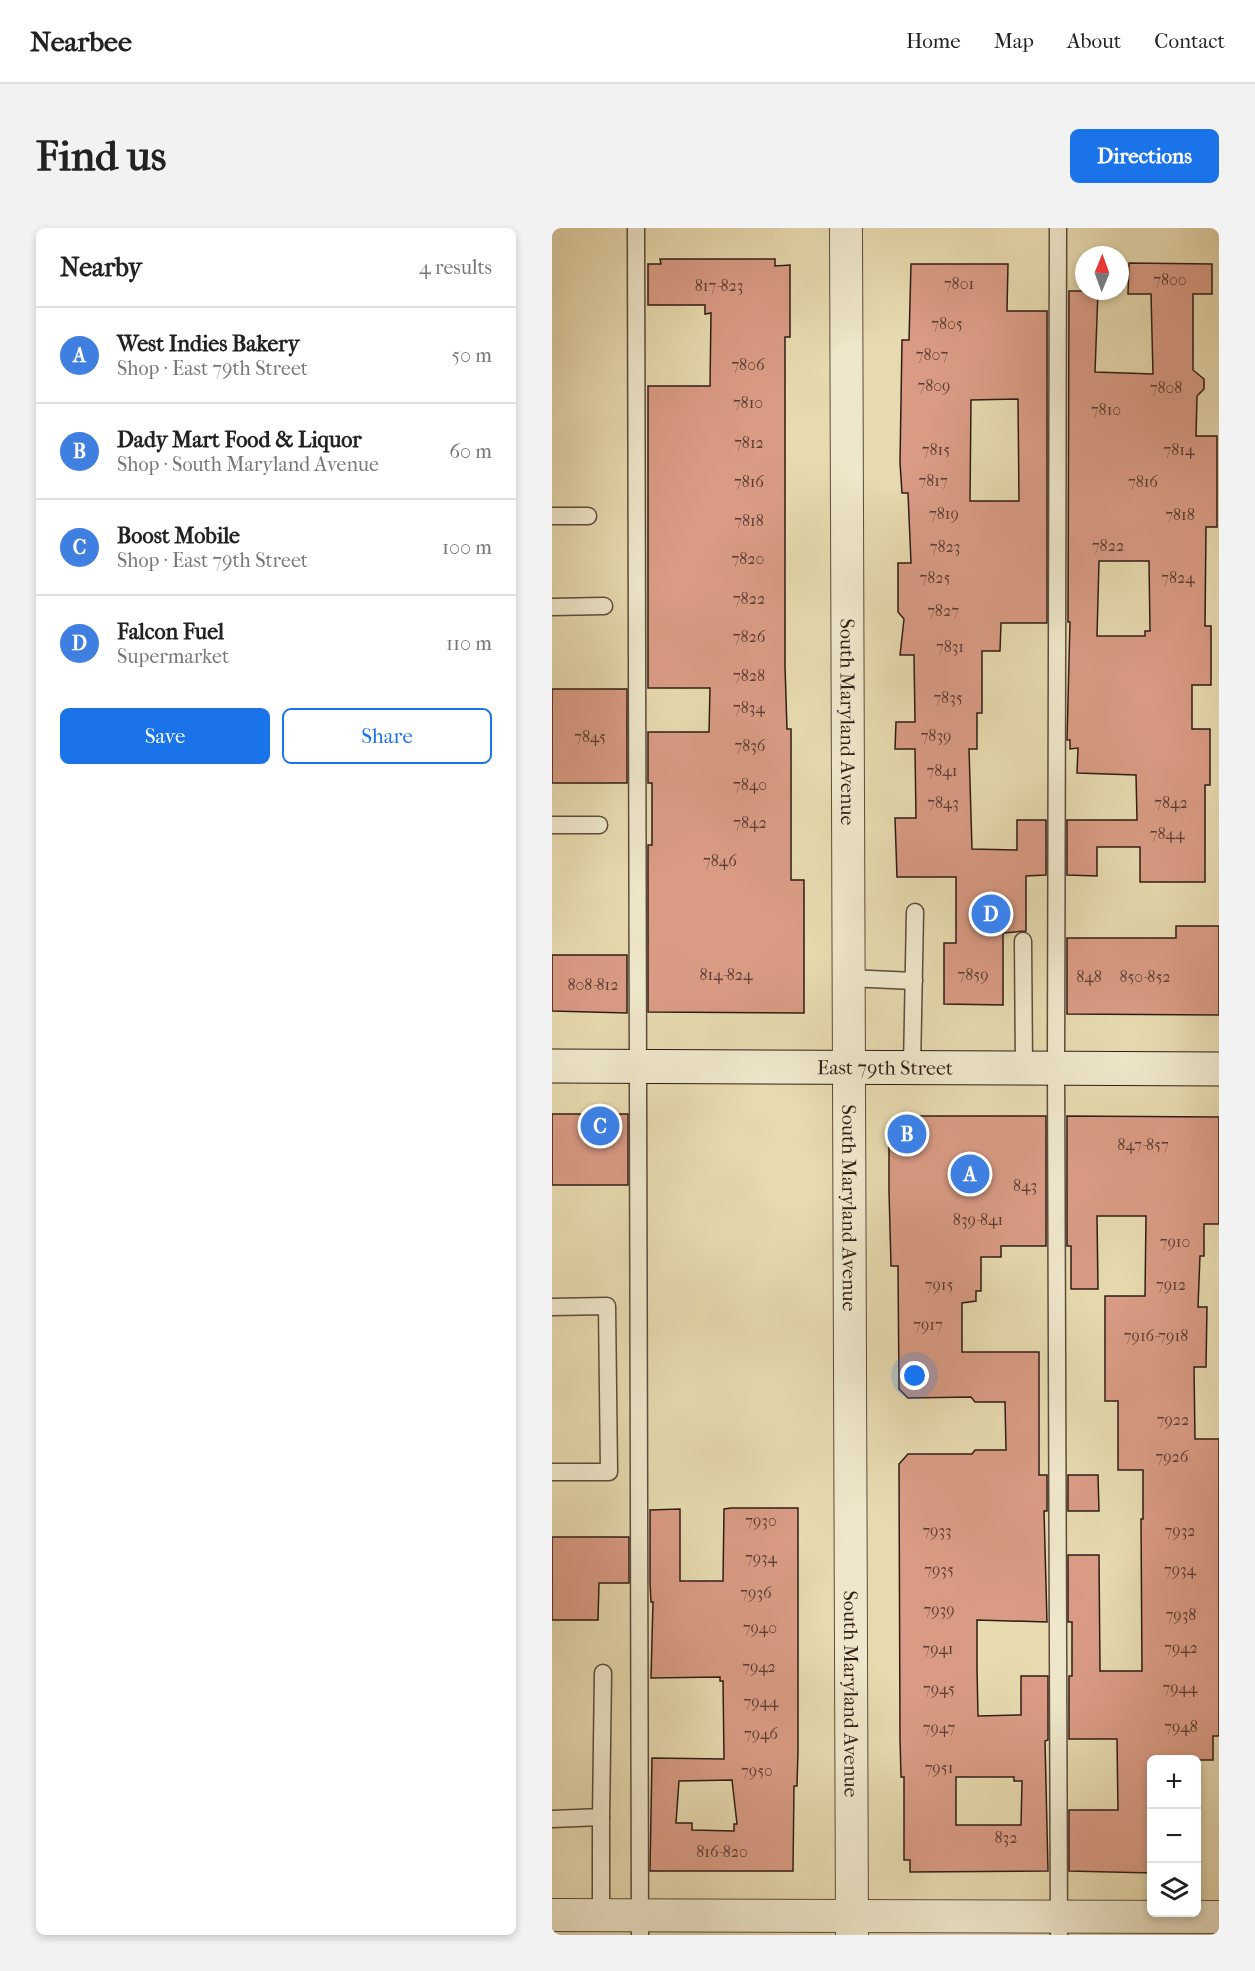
<!DOCTYPE html>
<html lang="en">
<head>
<meta charset="utf-8">
<style>
  :root { --surface:#fff; --page:#f2f2f2; --text:#222; --muted:#767676; --line:#e0e0e0; --accent:#1a73e8 }
  body { margin:0; font-family:"IM FELL French Canon",serif; background:var(--page); color:var(--text) }
  .controls { position:absolute; right:18px; bottom:18px; display:grid; overflow:hidden; border-radius:9px; box-shadow:0 3px 9px #0003 }
  .controls button { width:54px; height:54px; display:grid; place-items:center; padding:0; border:0; border-bottom:2px solid var(--line); background:var(--surface); color:var(--text); font:30px sans-serif }
  .compass { position:absolute; left:523px; top:18px; width:54px; height:54px; border-radius:50%; background:var(--surface); box-shadow:0 3px 9px #0003; rotate:1deg }
  .you { position:absolute; left:363px; top:1148px; width:21px; height:21px; margin:-15px; border:4px solid #fff; border-radius:50%; background:#1a73e8; box-shadow:0 0 0 9px #1a73e833 }
  .badge { display:grid; place-items:center; width:39px; height:39px; border-radius:50%; background:var(--accent); color:#fff; font-size:20px; font-weight:700 }
  .pin { position:absolute; translate:-50% -50%; border:3px solid #fff; box-shadow:0 2px 6px #0006 }
  .list { margin:0; padding:0; list-style:none }
  h2 { display:flex; justify-content:space-between; align-items:center; height:78px; margin:0; padding:0 24px; font-size:26px }
  h2 small { font-size:20px; font-weight:400; color:var(--muted) }
  .list li { display:grid; grid-template-columns:39px 1fr auto; gap:18px; align-items:center; box-sizing:border-box; height:96px; padding:0 24px; border-top:2px solid var(--line) }
  .list b { display:block; font-size:22px; white-space:nowrap }
  .list p { margin:0; font-size:20px; white-space:nowrap; color:var(--muted) }
  .list em { font-size:20px; font-style:normal; color:var(--muted) }
  .actions { display:flex; gap:12px; padding:18px 24px }
  .actions a { flex:1; padding:14px 0; border:2px solid var(--accent); border-radius:9px; text-align:center; font-size:21px; color:var(--accent) }
  .actions .main { background:var(--accent); color:#fff }
  .icon { flex:none; width:33px; height:33px; fill:none; stroke:currentColor; stroke-width:2; stroke-linecap:round; stroke-linejoin:round }
  .map { position:relative; flex:none; width:667px; height:1707px; overflow:hidden; border-radius:9px }
  header { display:flex; align-items:center; gap:36px; box-sizing:border-box; height:84px; padding:0 30px; background:var(--surface); border-bottom:2px solid var(--line) }
  header strong { font-size:28px }
  nav { display:flex; gap:33px; margin-inline-start:auto; font-size:21px }
  .intro { display:flex; align-items:center; justify-content:space-between; box-sizing:border-box; height:144px; padding:0 36px }
  h1 { margin:0; font-size:42px }
  .button { padding:15px 27px; border-radius:9px; background:var(--accent); color:#fff; font-size:21px; font-weight:700 }
  main { display:flex; gap:36px; padding:0 36px }
  aside { flex:1; background:var(--surface); border-radius:9px; box-shadow:0 3px 9px #0003 }
  .map>svg:first-child { display:block }
  .building { fill:#d99b84; stroke:#2f1d16; stroke-width:1.5; fill-rule:evenodd }
  .lines { fill:none; stroke-linecap:round; stroke-linejoin:round }
  .lane-casing { stroke:#5d4c3c; stroke-width:19 }
  .street-casing { stroke:#5d4c3c; stroke-width:34 }
  .secondary-casing { stroke:#2f1d16; stroke-width:35 }
  .lane { stroke:#efe7cb; stroke-width:16 }
  .street { stroke:#efe7cb; stroke-width:32 }
  .secondary { stroke:#efe7cb; stroke-width:33 }
  .labels { text-anchor:middle; dominant-baseline:central; stroke-width:4.5; stroke-linejoin:round; paint-order:stroke }
  .number-label { font-size:16px; fill:#5a3c32 }
  .street-label { font-size:20px; fill:#2f1d16; stroke:#efe7cb }
</style>
</head>
<body>
<header>
<strong>Nearbee</strong>
<nav><a>Home</a><a>Map</a><a>About</a><a>Contact</a></nav>
</header>
<div class="intro"><h1>Find us</h1><a class="button">Directions</a></div>
<main>
<aside>
<h2>Nearby<small>4 results</small></h2>
<ul class="list">
<li><span class="badge" style="background:#3f7fe0">A</span><div><b>West Indies Bakery</b><p>Shop · East 79th Street</p></div><em>50 m</em></li>
<li><span class="badge" style="background:#3f7fe0">B</span><div><b>Dady Mart Food &amp; Liquor</b><p>Shop · South Maryland Avenue</p></div><em>60 m</em></li>
<li><span class="badge" style="background:#3f7fe0">C</span><div><b>Boost Mobile</b><p>Shop · East 79th Street</p></div><em>100 m</em></li>
<li><span class="badge" style="background:#3f7fe0">D</span><div><b>Falcon Fuel</b><p>Supermarket</p></div><em>110 m</em></li>
</ul>
<div class="actions"><a class="main">Save</a><a>Share</a></div>
</aside>
<div class="map">
<svg width="667" height="1707" viewBox="0 0 667 1707">
  <rect width="100%" height="100%" fill="#e7daaf"/>
  <filter id="stains"><feTurbulence type="fractalNoise" baseFrequency=".00333" numOctaves="4"/><feColorMatrix values="0 0 0 0 .2 0 0 0 0 .09 0 0 0 0 .02 0 0 0 .5 -.17"/></filter>
  <radialGradient id="worn" r=".72"><stop offset=".6" stop-color="#630" stop-opacity="0"/><stop offset="1" stop-color="#630" stop-opacity=".3"/></radialGradient>
  <!-- building -->
  <g class="building">
    <path d="M108 31H223V38L238 37V109H233V438L235 501H239V652H252V785L96 784V617H100V555H96V504H157L158 460H96V158H158L159 85 153 86V77H96V36H109Z"/>
    <path d="M577 35 660 36V66H641V142L652 151V161L645 168 644 208H665V299H654L653 398H659V457H640V501H658V557H653V654H588V619H545V648L515 647V592H585L584 547 525 545 526 520 518 521V512H515L518 394H516L517 63H546L543 144 601 146 599 66H576ZM547 333H597L598 403H593V408H545Z"/>
    <path d="M359 36H456L455 83H495V395H449L448 423H430V485H425V521H417L420 621 465 622V592H494V647L474 648V703L451 705V777L392 776V715H404V649H345L343 590H364L363 521H343L344 494H363L362 427H348L352 391 346 384V335H359L356 265H350L348 235 350 112H357ZM466 171 467 273H418L419 172Z"/>
    <rect x="0" y="461" width="75" height="94"/>
    <path d="M624 698H667V787L515 786V710H624Z"/>
    <path d="M0 727H75V785L0 783Z"/>
    <rect x="0" y="886" width="76" height="71"/>
    <path d="M344 888H494V1018H449V1029H429V1063H424V1073L410 1075V1124H487V1247H495V1283H492L495 1394 425 1392V1440L426 1488 469 1487V1448H496V1512L493 1513 496 1643 358 1644V1632H352V1549H349L348 1510 347 1236 356 1226H420L423 1222H454L453 1174H423L419 1169 356 1170 347 1161 346 1038H339L337 963V896ZM404 1549H462V1553H470L469 1597H404Z"/>
    <path d="M515 888 667 889V996H652V1028H648L646 1079H655L654 1139H642L643 1211H667V1508H661V1532H600V1645L517 1643V1582H566L565 1511H517V1448H520V1394H516V1327H547L548 1443H590L589 1291H591V1242H566V1173H553V1068H593L594 988H545L546 1061H519V1018H515Z"/>
    <path d="M516 1247H546L547 1283H516Z"/>
    <path d="M179 1280H246V1523L245 1558H242L241 1643H98L100 1530 172 1531 171 1453H168V1449L99 1450 101 1374H99L98 1355V1282L128 1281V1353H171L172 1281ZM180 1552 185 1596H182V1603L140 1602V1595H124L127 1553Z"/>
    <path d="M0 1309H77V1355H47L46 1392H0Z"/>
  </g>
  <g class="lines">
    <defs>
      <g id="lane">
        <path d="M84 0 88 1707"/>
        <path d="M506 0 504 840 507 1707"/>
        <path d="M0 288H36"/>
        <path d="M0 379 52 378"/>
        <path d="M0 597H47"/>
        <path d="M471 713 472 840"/>
        <path d="M296 750 362 753"/>
        <path d="M360 840 363 684"/>
        <path d="M0 1079 55 1078 57 1244H0"/>
        <path d="M0 1591 49 1589 51 1445"/>
        <path d="M49 1687V1589"/>
      </g>
      <g id="street">
        <path id="s1" d="M294 0 300 1707"/>
        <path d="M0 1687 667 1689"/>
      </g>
      <g id="secondary">
        <path id="s2" d="M0 838 667 841"/>
      </g>
    </defs>
    <!-- lane casing -->
    <use href="#lane" class="lane-casing"/>
    <!-- street casing -->
    <use href="#street" class="street-casing"/>
    <!-- secondary casing -->
    <use href="#secondary" class="secondary-casing"/>
    <!-- lane -->
    <use href="#lane" class="lane"/>
    <!-- street -->
    <use href="#street" class="street"/>
    <!-- secondary -->
    <use href="#secondary" class="secondary"/>
  </g>
  <g class="labels">
    <!-- number labels -->
    <g class="number-label">
      <text x="618" y="51">7800</text>
      <text x="407" y="55">7801</text>
      <text x="167" y="57">817-823</text>
      <text x="395" y="95">7805</text>
      <text x="380" y="126">7807</text>
      <text x="196" y="136">7806</text>
      <text x="382" y="157">7809</text>
      <text x="614" y="159">7808</text>
      <text x="196" y="174">7810</text>
      <text x="554" y="181">7810</text>
      <text x="197" y="214">7812</text>
      <text x="384" y="221">7815</text>
      <text x="627" y="221">7814</text>
      <text x="381" y="252">7817</text>
      <text x="197" y="253">7816</text>
      <text x="591" y="253">7816</text>
      <text x="392" y="285">7819</text>
      <text x="628" y="286">7818</text>
      <text x="197" y="292">7818</text>
      <text x="556" y="317">7822</text>
      <text x="393" y="318">7823</text>
      <text x="196" y="330">7820</text>
      <text x="383" y="349">7825</text>
      <text x="626" y="349">7824</text>
      <text x="197" y="370">7822</text>
      <text x="391" y="382">7827</text>
      <text x="197" y="408">7826</text>
      <text x="398" y="418">7831</text>
      <text x="197" y="447">7828</text>
      <text x="396" y="469">7835</text>
      <text x="197" y="479">7834</text>
      <text x="384" y="507">7839</text>
      <text x="38" y="508">7845</text>
      <text x="198" y="517">7836</text>
      <text x="390" y="542">7841</text>
      <text x="198" y="556">7840</text>
      <text x="391" y="574">7843</text>
      <text x="619" y="574">7842</text>
      <text x="198" y="594">7842</text>
      <text x="615" y="605">7844</text>
      <text x="168" y="632">7846</text>
      <text x="174" y="746">814-824</text>
      <text x="421" y="746">7859</text>
      <text x="537" y="748">848</text>
      <text x="593" y="748">850-852</text>
      <text x="41" y="756">808-812</text>
      <text x="591" y="916">847-857</text>
      <text x="473" y="957">843</text>
      <text x="426" y="991">839-841</text>
      <text x="623" y="1013">7910</text>
      <text x="387" y="1056">7915</text>
      <text x="619" y="1056">7912</text>
      <text x="376" y="1096">7917</text>
      <text x="604" y="1107">7916-7918</text>
      <text x="621" y="1191">7922</text>
      <text x="620" y="1228">7926</text>
      <text x="209" y="1292">7930</text>
      <text x="385" y="1302">7933</text>
      <text x="628" y="1302">7932</text>
      <text x="209" y="1329">7934</text>
      <text x="387" y="1341">7935</text>
      <text x="628" y="1341">7934</text>
      <text x="204" y="1364">7936</text>
      <text x="387" y="1381">7939</text>
      <text x="629" y="1386">7938</text>
      <text x="208" y="1399">7940</text>
      <text x="629" y="1419">7942</text>
      <text x="386" y="1420">7941</text>
      <text x="207" y="1438">7942</text>
      <text x="628" y="1459">7944</text>
      <text x="387" y="1460">7945</text>
      <text x="209" y="1473">7944</text>
      <text x="629" y="1498">7948</text>
      <text x="387" y="1499">7947</text>
      <text x="209" y="1505">7946</text>
      <text x="387" y="1539">7951</text>
      <text x="205" y="1542">7950</text>
      <text x="454" y="1609">832</text>
      <text x="170" y="1623">816-820</text>
    </g>
    <!-- street labels -->
    <g class="street-label">
      <text stroke="none"><textPath href="#s1" startOffset="494">South Maryland Avenue</textPath></text>
      <text stroke="none"><textPath href="#s2" startOffset="333">East 79th Street</textPath></text>
      <text stroke="none"><textPath href="#s1" startOffset="980">South Maryland Avenue</textPath></text>
      <text stroke="none"><textPath href="#s1" startOffset="1466">South Maryland Avenue</textPath></text>
    </g>
  </g>
  <rect width="100%" height="100%" filter="url(#stains)"/>
  <rect width="100%" height="100%" fill="url(#worn)"/>
</svg>
<div class="controls">
<button>+</button>
<button>−</button>
<button><svg class="icon" aria-label="layers" viewBox="0 0 24 24"><path d="M12 4l9 5-9 5-9-5zM3 14l9 5 9-5"/></svg></button>
</div>
<svg class="compass" viewBox="-18 -18 36 36"><path d="M0-13l5 13h-10z" fill="#e53935"/><path d="M0 13l5-13h-10z" fill="#767676"/></svg>
<div class="you"></div>
<div class="pin badge" style="left:418px;top:946px;background:#3f7fe0">A</div>
<div class="pin badge" style="left:355px;top:906px;background:#3f7fe0">B</div>
<div class="pin badge" style="left:48px;top:898px;background:#3f7fe0">C</div>
<div class="pin badge" style="left:439px;top:686px;background:#3f7fe0">D</div>
</div>
</main>
</body>
</html>
